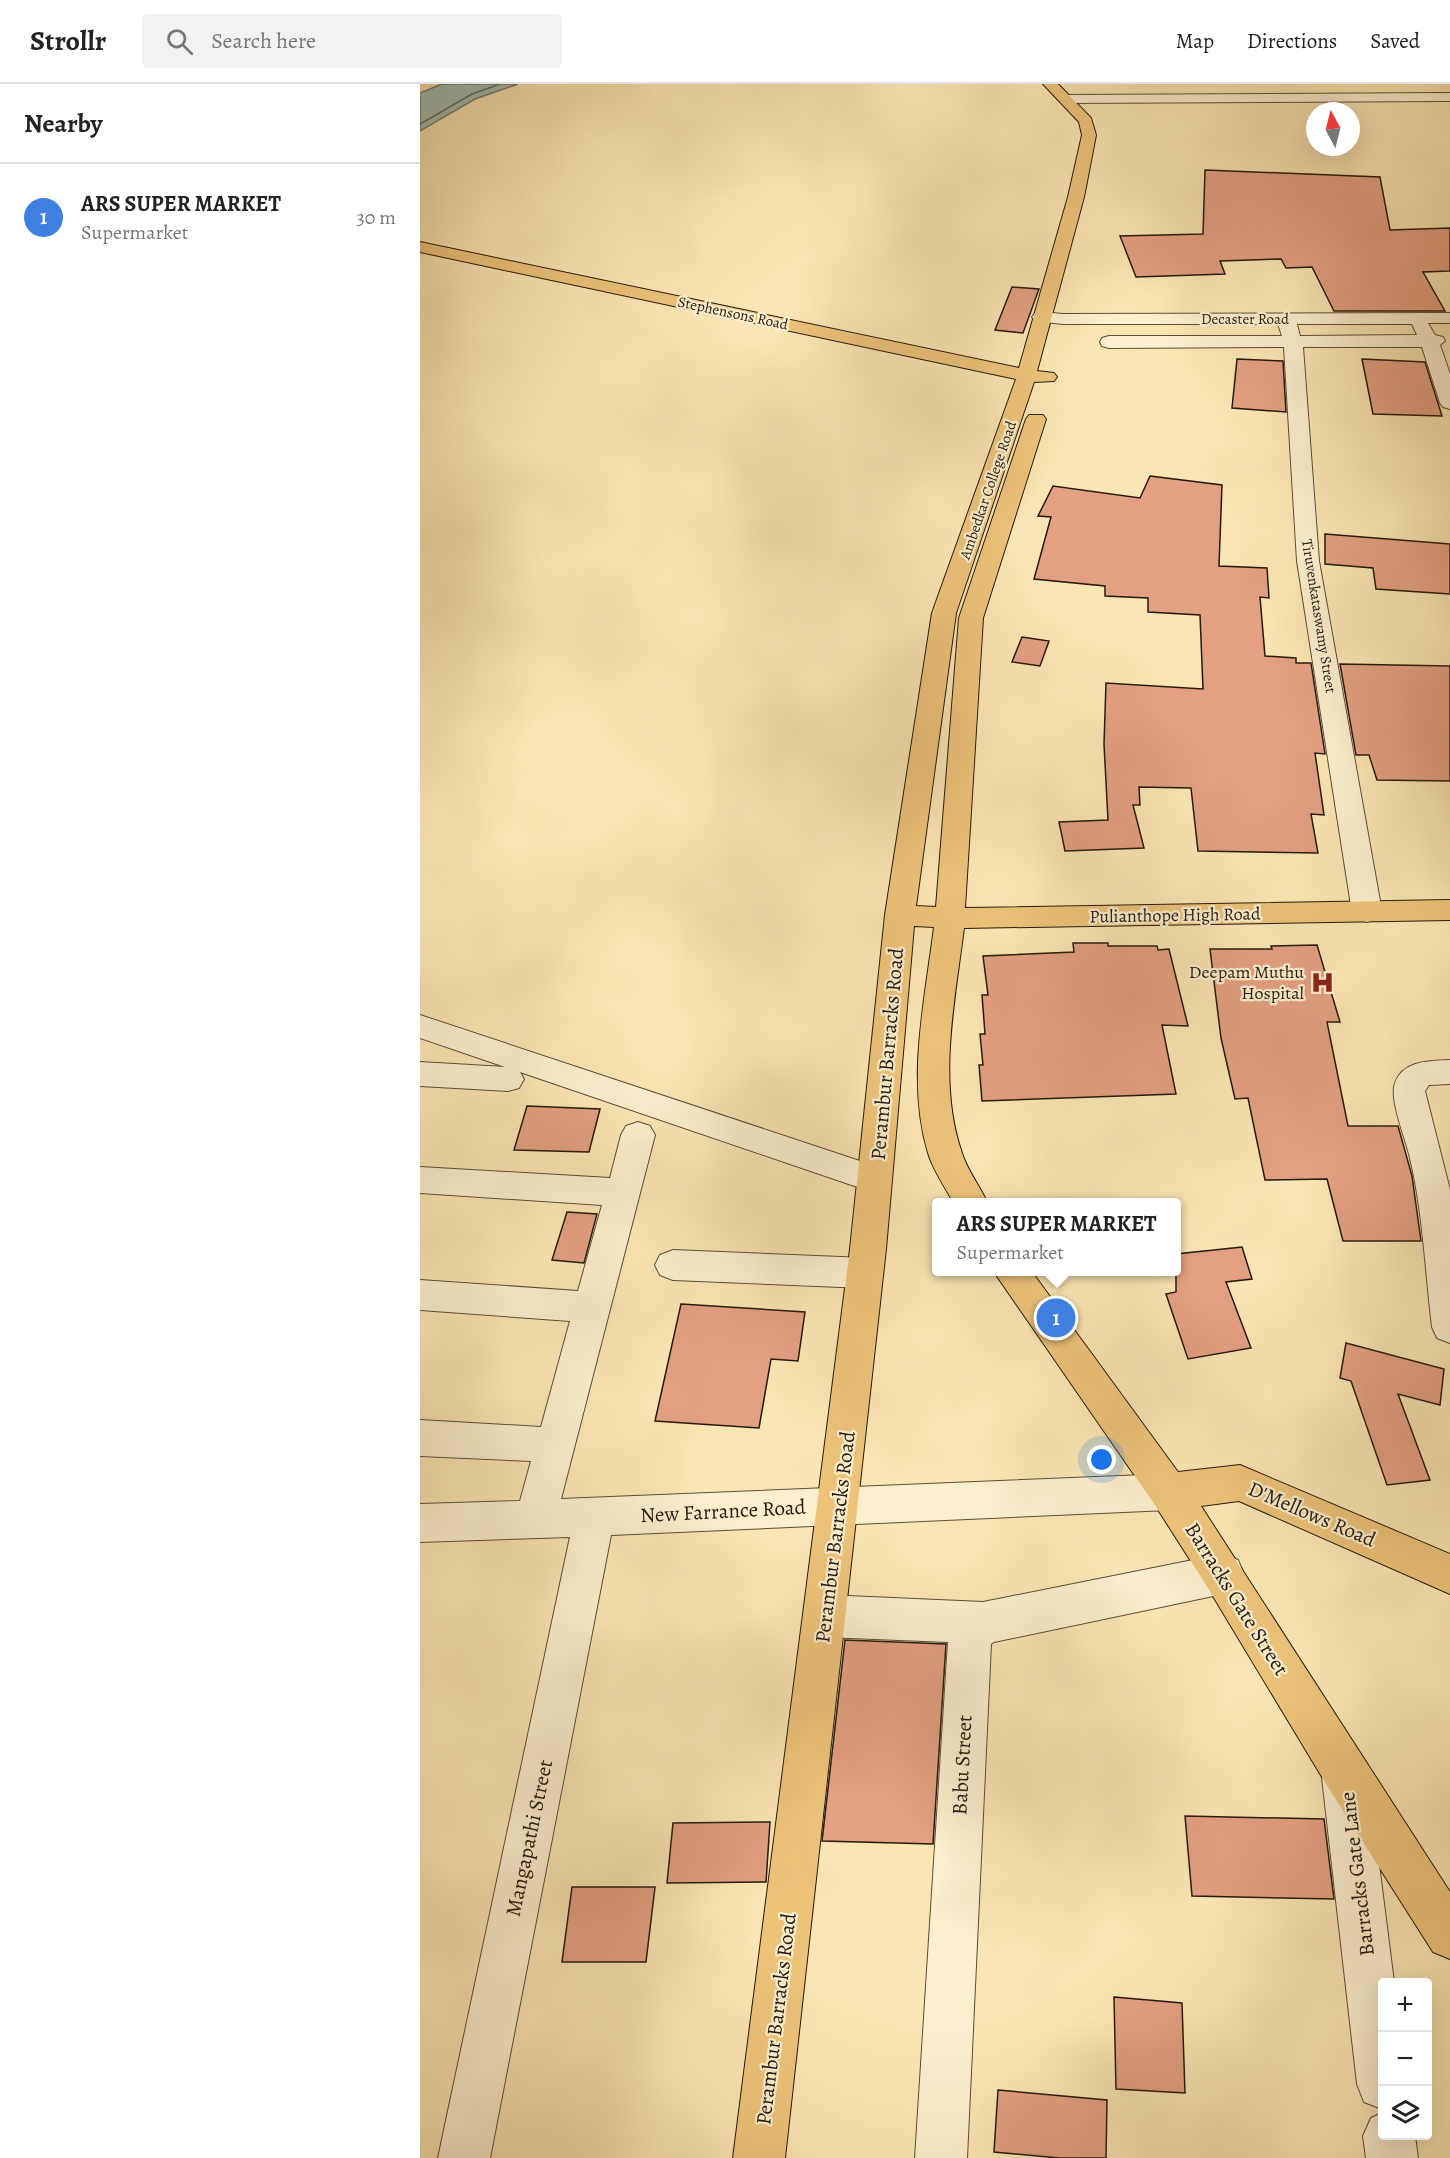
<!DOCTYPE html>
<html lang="en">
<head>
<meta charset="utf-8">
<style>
  :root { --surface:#fff; --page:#f2f2f2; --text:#222; --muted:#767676; --line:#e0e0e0; --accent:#ea580c }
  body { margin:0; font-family:Alegreya,serif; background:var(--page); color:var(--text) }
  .controls { position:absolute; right:18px; bottom:18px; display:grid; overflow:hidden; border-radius:6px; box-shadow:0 6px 24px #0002 }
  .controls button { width:54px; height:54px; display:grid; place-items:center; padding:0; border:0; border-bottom:2px solid var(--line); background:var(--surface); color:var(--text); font:30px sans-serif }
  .compass { position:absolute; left:886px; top:18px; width:54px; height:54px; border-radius:50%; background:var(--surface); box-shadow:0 6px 24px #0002; rotate:353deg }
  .you { position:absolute; left:682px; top:1376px; width:21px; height:21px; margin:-15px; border:4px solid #fff; border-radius:50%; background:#1a73e8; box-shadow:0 0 0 9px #1a73e833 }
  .badge { display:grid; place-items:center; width:39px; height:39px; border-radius:50%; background:var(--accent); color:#fff; font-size:20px; font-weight:700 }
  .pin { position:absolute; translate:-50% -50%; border:3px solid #fff; box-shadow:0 2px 6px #0006 }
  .popup { position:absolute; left:512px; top:1114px; width:249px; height:78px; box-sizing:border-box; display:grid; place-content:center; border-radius:6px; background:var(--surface); filter:drop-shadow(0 2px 4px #0005); font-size:20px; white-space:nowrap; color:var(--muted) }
  .popup b { font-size:22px; color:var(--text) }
  .popup::after { content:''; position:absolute; left:50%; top:100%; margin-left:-12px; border:12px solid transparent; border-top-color:var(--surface) }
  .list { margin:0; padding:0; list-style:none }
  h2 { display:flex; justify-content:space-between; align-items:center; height:78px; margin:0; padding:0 24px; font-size:26px }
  h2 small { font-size:20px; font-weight:400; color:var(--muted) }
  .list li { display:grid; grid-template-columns:39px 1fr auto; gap:18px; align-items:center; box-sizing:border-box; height:108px; padding:0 24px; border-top:2px solid var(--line) }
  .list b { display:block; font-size:22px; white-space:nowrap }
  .list p { margin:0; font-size:20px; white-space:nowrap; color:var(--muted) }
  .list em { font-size:20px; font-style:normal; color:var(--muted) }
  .icon { flex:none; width:33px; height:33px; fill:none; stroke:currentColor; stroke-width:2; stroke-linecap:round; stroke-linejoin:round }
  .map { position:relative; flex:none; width:1030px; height:2074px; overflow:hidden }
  header { display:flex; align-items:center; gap:36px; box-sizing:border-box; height:84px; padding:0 30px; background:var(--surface); border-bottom:2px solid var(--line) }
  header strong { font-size:28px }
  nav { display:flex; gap:33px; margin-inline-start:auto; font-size:21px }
  .search { width:420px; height:54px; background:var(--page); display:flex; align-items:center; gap:15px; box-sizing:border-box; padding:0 21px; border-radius:6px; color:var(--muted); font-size:22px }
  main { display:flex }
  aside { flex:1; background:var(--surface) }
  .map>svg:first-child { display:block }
  .water { fill:#9fbfb2; stroke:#6e7d70; stroke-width:1.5 }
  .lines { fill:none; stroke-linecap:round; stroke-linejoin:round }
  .shore { stroke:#626c60; stroke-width:1.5 }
  .building { fill:#e3a082; stroke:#24190d; stroke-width:1.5 }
  .minor-casing { stroke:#5a4c37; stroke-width:2 }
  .major-casing { stroke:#24190d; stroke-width:2 }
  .minor { fill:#fcefce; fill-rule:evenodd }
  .major { fill:#edc37a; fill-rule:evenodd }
  .labels { text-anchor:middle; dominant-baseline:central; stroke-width:4.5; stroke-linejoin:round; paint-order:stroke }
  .far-street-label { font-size:15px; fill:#24190d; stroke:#fcefce }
  .street-label { font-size:18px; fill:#24190d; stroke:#fcefce }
  .poi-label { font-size:18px; fill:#24190d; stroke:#fcefce; text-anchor:end }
  .near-street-label { font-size:21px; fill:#24190d; stroke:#fcefce }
</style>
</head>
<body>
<header>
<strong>Strollr</strong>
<div class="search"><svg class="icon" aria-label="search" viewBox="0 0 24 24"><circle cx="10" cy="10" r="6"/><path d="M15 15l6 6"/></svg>Search here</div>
<nav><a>Map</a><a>Directions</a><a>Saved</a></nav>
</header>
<main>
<aside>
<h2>Nearby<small></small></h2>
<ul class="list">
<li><span class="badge" style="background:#3f7fe0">1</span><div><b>ARS SUPER MARKET</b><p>Supermarket</p></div><em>30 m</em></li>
</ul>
</aside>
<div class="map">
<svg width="1030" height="2074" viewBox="0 0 1030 2074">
  <rect width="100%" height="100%" fill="#fae6b4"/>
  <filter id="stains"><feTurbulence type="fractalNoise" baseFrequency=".00333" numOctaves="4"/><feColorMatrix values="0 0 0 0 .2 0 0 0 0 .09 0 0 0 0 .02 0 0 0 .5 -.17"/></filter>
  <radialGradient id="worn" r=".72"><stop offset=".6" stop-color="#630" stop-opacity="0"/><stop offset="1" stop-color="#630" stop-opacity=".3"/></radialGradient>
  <!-- water -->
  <path class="water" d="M22 0H98L55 15 0 47V9Z"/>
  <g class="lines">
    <!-- shore -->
    <path class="shore" d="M0 40 52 10 80 0"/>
  </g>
  <!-- building -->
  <g class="building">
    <path d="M785 86 960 93 970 146 1030 144V187L1003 188 1025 227H914L892 183 866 184 861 175 800 177 805 190 716 193 700 152 783 150Z"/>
    <path d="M592 203 619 205 603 249 575 246Z"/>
    <path d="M817 275 863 277 866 328 812 324Z"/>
    <path d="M942 275 1005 278 1022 332 953 330Z"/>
    <path d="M730 392 802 401 799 482 847 484 849 514 840 513 845 572 876 574V579H891L905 670 895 669 904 731 891 730 898 769 778 767 771 704 719 703 720 721H713L724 764 645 767 639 738 688 736 684 660 686 599 783 605 780 531 728 528V514L685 512V502L614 495 631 433 618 432 633 402 720 414Z"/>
    <path d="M905 450 1030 460V510L956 505 953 484 905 480Z"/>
    <path d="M602 553 629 557 620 582 592 578Z"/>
    <path d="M920 580 1030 582V697L957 696 949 671H936Z"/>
    <path d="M653 859H688V862H737L738 866 749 865 768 942 742 941 756 1010 562 1017 559 981H563L560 950H565L562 911H568L563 872 654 868Z"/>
    <path d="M897 861 920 938H907L928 1042H978L992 1092 1001 1157H923L907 1095 845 1096 828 1014 815 1015 801 954 790 865H852L851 862Z"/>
    <path d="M107 1022 180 1025 169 1068 94 1066Z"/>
    <path d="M147 1128 177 1130 164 1179 132 1176Z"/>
    <path d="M822 1163 832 1195 806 1198 831 1264 768 1275 746 1210 756 1208V1170Z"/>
    <path d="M261 1220 385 1228 378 1277 351 1275 339 1344 235 1337Z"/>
    <path d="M926 1259 1024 1285 1020 1321 978 1310 1010 1396 967 1401 931 1297 920 1294Z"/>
    <path d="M425 1556 526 1560 513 1760 402 1757Z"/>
    <path d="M765 1732 904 1735 914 1815 772 1812Z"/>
    <path d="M350 1738 346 1798 247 1799 253 1739Z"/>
    <path d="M152 1803H235L226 1878H142Z"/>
    <path d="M694 1913 762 1919 765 2009 696 2005Z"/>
    <path d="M578 2006 687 2016 686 2074H640L574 2068Z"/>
  </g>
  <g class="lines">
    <defs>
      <g id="minor">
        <path d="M1030 9V17L645 19 638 15 645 11Z"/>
        <path d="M621 228 643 230 1030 229V239H1008L1015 251 1023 253 1025 257 1020 261 1030 290V325L1023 323 1020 319 1002 263H883L899 477 962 828 957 835 947 838 937 835 932 828 877 477 864 263 689 264 682 262 680 258 682 254 689 252H862L858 240H643L615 237 612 233 615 229ZM877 240H992L997 251 880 252Z"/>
        <path d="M0 931 467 1086 472 1096 467 1106 455 1109 100 988 104 995 99 1004 88 1007 0 1002V978L85 983 0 954Z"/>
        <path d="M1030 976V1000L1009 1001 1005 1007 1030 1106V1259L1017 1254 1012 1243C1005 1186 1003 1126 989 1070 985 1054 969 1014 975 999 983 976 1010 977 1030 976Z"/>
        <path d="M218 1038 230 1042 235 1051 141 1415 749 1390 763 1395 769 1408 763 1421 749 1426 191 1451 70 2074H18L150 1453 0 1458V1420L100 1417 111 1377 0 1372V1336L121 1343 150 1237 0 1226V1196L158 1207 182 1121 0 1109V1083L190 1094 201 1051 206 1042Z"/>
        <path d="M253 1166 445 1174 458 1178 463 1189 458 1200 445 1204 253 1196 240 1191 235 1181 240 1171Z"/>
        <path d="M803 1470 818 1476 824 1490 818 1504 803 1510 574 1558 571 1560 547 2074H495L528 1558 405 1553 390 1547 384 1532 390 1517 405 1511 563 1518Z"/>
        <path d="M925 1671 941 1678 948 1694 974 1898H962V2025L944 2018 937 2000 902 1694 909 1678Z"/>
        <path d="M962 2029V2052H995L998 2074H946L943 2052 951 2034Z"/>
      </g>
      <g id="major">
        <path d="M623 0H638L671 34 676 51 664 113 617 287 634 289 637 293 634 297 614 298 536 529 496 822 516 823 539 534 606 335 609 331H623L626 335 563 534 545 824 1030 816V836L544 844C535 916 517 998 542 1069 547 1086 560 1102 567 1118H533C525 1103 513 1086 508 1069 486 996 505 916 514 843L494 842 466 1165 365 2074H313L430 1165 465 831 512 529 596 295 0 168V158L599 284 648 113 662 51 659 38Z"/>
        <path d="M574 1188H612L758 1388 820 1381 1030 1470V1510L819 1417 781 1422 1030 1808V1875L1013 1868 908 1703 788 1504 735 1421Z"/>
      </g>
    </defs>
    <!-- minor casing -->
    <use href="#minor" class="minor-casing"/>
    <!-- major casing -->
    <use href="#major" class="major-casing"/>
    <!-- minor -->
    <use href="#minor" class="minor"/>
    <!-- major -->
    <use href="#major" class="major"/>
  </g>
  <!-- icons -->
  <defs>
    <symbol id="hospital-bare" viewBox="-9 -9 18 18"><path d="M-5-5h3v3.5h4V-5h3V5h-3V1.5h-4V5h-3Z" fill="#8f2418" stroke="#fcefce" stroke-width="2.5" paint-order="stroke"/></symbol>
  </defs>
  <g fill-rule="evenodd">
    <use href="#hospital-bare" x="886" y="882" width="33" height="33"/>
  </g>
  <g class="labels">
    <!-- far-street labels -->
    <g class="far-street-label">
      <text transform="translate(313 229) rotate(12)">Stephensons Road</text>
      <text x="825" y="235">Decaster Road</text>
      <text transform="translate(568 406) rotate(-71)">Ambedkar College Road</text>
      <text transform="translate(899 532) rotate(81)">Tiruvenkataswamy Street</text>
    </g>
    <!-- street labels -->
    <g class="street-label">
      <text transform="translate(755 831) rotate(-1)">Pulianthope High Road</text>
    </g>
    <!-- poi labels -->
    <g class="poi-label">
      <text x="884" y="888">Deepam Muthu<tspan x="884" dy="21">Hospital</tspan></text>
    </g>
    <!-- near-street labels -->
    <g class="near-street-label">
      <text transform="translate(467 970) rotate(-85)">Perambur Barracks Road</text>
      <text transform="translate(303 1427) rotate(-3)">New Farrance Road</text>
      <text transform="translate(892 1430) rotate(23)">D'Mellows Road</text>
      <text transform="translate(415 1453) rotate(-83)">Perambur Barracks Road</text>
      <text transform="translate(817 1515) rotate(58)">Barracks Gate Street</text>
      <text transform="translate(542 1681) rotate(-87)">Babu Street</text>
      <text transform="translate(109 1754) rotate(-78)">Mangapathi Street</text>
      <text transform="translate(937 1790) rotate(-97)">Barracks Gate Lane</text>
      <text transform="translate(356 1935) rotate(-83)">Perambur Barracks Road</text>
    </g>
  </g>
  <rect width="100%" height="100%" filter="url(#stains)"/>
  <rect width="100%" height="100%" fill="url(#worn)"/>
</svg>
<div class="controls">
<button>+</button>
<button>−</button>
<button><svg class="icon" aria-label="layers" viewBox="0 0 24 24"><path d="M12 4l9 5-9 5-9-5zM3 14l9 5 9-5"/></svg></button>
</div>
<svg class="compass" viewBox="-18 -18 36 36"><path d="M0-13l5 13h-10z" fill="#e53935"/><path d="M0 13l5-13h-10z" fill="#767676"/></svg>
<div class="you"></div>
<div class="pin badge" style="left:636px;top:1234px;background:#3f7fe0">1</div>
<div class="popup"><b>ARS SUPER MARKET</b>Supermarket</div>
</div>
</main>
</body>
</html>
